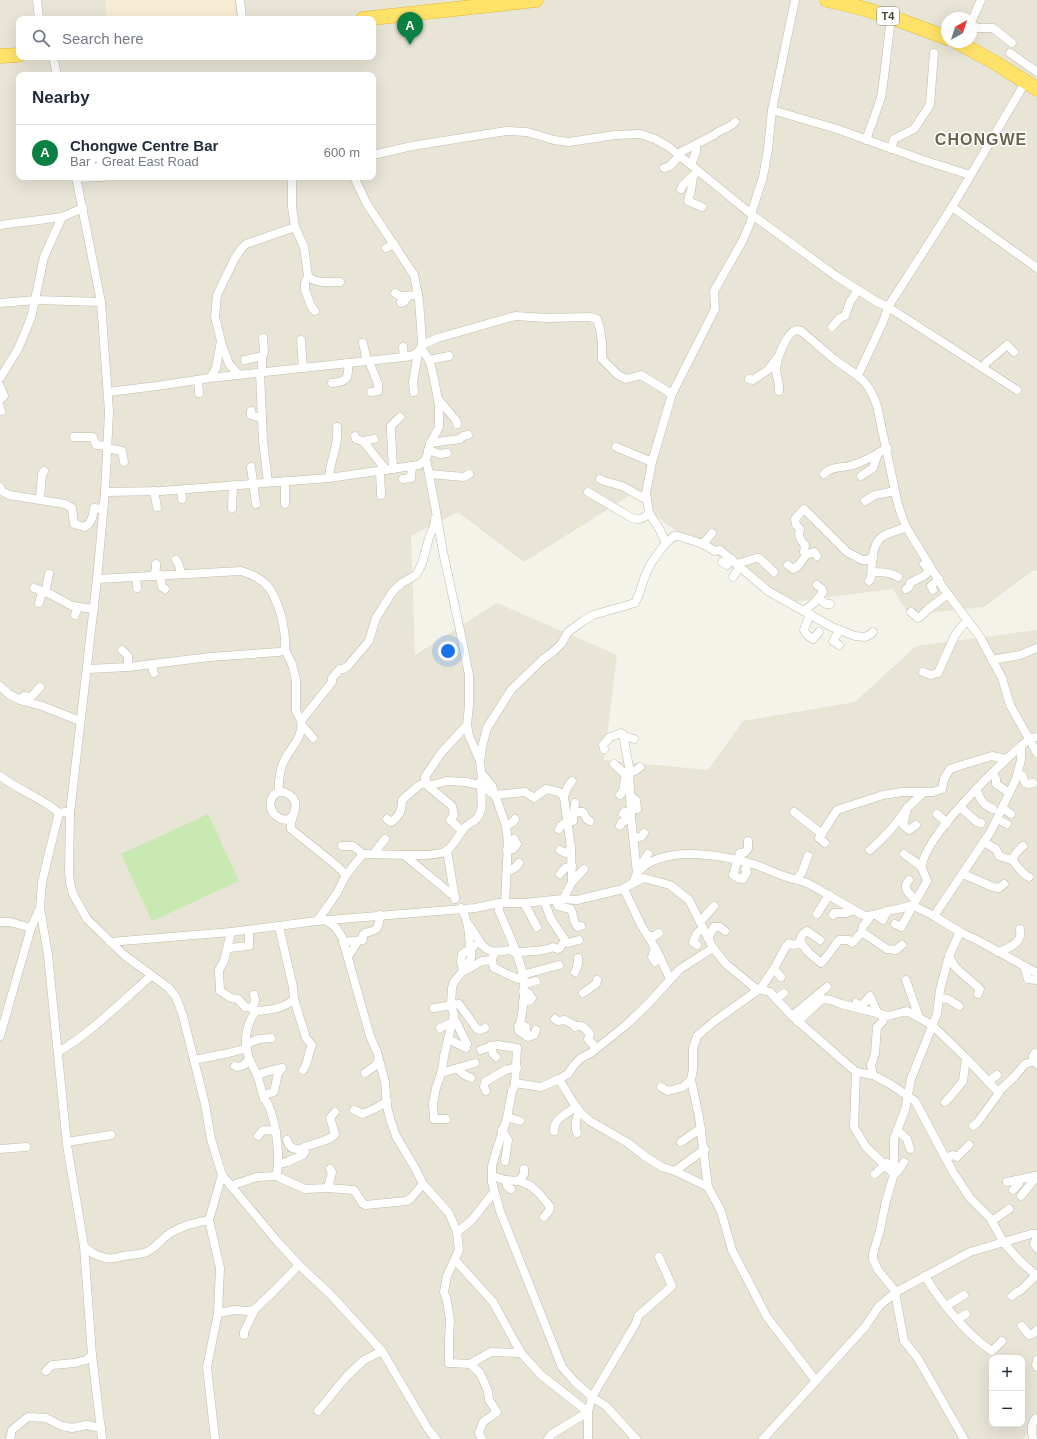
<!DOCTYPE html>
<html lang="en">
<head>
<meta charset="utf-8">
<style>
  :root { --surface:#fff; --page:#f2f2f3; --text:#1f2937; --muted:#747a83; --line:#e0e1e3; --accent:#0b8043 }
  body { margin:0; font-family:Helvetica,sans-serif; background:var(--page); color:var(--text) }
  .controls { position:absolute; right:12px; bottom:12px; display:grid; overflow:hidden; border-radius:8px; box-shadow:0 4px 16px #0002 }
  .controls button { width:36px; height:36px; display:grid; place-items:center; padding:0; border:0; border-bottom:1px solid var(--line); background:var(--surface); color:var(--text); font:20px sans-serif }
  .compass { position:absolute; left:941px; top:12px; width:36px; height:36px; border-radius:50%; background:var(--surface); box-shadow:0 4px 16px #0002; rotate:39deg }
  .you { position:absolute; left:448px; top:651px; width:14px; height:14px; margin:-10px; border:3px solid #fff; border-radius:50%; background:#1a73e8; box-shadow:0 0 0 6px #1a73e833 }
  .badge { display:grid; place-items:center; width:26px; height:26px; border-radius:50%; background:var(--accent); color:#fff; font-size:13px; font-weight:700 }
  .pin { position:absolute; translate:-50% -33px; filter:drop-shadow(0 1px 2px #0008) }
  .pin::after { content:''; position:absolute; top:21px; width:14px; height:12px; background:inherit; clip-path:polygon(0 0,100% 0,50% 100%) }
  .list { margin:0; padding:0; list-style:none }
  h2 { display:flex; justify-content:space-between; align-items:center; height:52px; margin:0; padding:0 16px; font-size:17px }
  h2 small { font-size:13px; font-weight:400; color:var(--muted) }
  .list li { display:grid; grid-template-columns:26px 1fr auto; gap:12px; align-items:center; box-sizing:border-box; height:56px; padding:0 16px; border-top:1px solid var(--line) }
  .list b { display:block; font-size:15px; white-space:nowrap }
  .list p { margin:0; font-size:13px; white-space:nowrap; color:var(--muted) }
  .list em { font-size:13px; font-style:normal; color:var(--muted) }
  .icon { flex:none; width:22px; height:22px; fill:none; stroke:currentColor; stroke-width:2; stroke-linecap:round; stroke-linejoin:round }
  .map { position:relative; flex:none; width:1037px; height:1439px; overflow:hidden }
  .search { position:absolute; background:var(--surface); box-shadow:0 4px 16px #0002; left:16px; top:16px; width:360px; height:44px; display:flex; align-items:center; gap:10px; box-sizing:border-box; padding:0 14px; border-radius:8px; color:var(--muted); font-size:15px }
  .panel { position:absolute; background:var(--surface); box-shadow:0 4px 16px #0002; left:16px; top:72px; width:360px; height:108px; border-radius:8px }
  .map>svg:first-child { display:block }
  .residential { fill:#e8e5d7; fill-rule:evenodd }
  .commercial { fill:#f6edd4 }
  .pitch { fill:#c8e9b1 }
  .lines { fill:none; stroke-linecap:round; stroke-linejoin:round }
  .street-casing { stroke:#c0bcab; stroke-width:9 }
  .highway-casing { stroke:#e0ba37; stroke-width:15 }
  .street { stroke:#fff; stroke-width:8 }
  .highway { stroke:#ffe369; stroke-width:14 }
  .labels { text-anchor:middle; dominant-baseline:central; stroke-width:3; stroke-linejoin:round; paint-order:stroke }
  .shield { fill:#fff; stroke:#7f7c73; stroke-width:1 }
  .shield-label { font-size:11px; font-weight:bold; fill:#484437 }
  .district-label { font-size:16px; font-weight:bold; letter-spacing:1px; fill:#6b644e; stroke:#fff }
</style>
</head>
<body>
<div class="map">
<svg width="1037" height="1439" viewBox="0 0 1037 1439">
  <rect width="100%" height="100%" fill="#f4f3e9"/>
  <!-- residential -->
  <path class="residential" d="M0 0H1037V571L1034 570 984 607 909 615 893 589 792 602 667 525 632 494 524 562 458 512 411 536 415 655 497 603 617 655 604 760 708 770 743 721 855 702 916 646 1037 630V1426L1023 1439H0ZM947 18H971V42H947ZM19 19H373V57H19ZM19 75H373V177H19ZM992 1358H1022V1424H992Z"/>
  <!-- commercial -->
  <path class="commercial" d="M105 0H234L236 19H107Z"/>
  <!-- pitch -->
  <path class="pitch" d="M208 814 239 881 152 921 121 854Z"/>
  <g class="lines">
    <defs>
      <g id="street">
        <path d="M37 0 39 19"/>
        <path d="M240 0 242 19"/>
        <path d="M971 22 981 0"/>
        <path d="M971 25 978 28H993L1012 43"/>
        <path d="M1010 53 1037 72"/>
        <path d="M53 57 57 75"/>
        <path d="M772 110 837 129 923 160 970 175"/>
        <path d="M866 140 881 98 884 77 891 17"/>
        <path d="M891 149 894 139 914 129 930 105 934 53"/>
        <path d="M677 154 714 135C720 129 729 129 735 122"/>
        <path d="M373 155 412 146 506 131 527 132 554 140 569 142 615 135 640 134 655 139 669 147 751 214 836 276 877 302 888 307 1017 390"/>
        <path d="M691 165 696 152V145"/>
        <path d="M664 168 670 166 679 156"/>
        <path d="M693 176 691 191 688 201 702 207"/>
        <path d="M76 177 101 302 109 412 105 492 97 579 70 813 69 871 70 883 73 894 87 919 124 955 169 988 176 997 183 1016 205 1104 211 1139 222 1175 277 1241 299 1265 330 1294 382 1351 428 1429 436 1439"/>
        <path d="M76 178 104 177"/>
        <path d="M681 189 683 185 695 174"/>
        <path d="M952 207 1037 268"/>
        <path d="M751 214 763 177 768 149 772 110 795 0"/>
        <path d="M0 225 62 217 83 208"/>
        <path d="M295 227 304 247 308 276 305 283V290L311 306 315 311"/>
        <path d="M386 248 394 244"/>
        <path d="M308 276C316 284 329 282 340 282"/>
        <path d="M395 293 400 296 418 295"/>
        <path d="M0 303 36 300 101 302"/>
        <path d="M401 303 404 302 408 296"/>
        <path d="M832 327 840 318 845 316 850 302 858 290"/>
        <path d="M301 340 303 368"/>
        <path d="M221 342 229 364 239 375"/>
        <path d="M363 343 367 361"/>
        <path d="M422 345 438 338 515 316 549 318 589 317 597 319 600 329 602 343V359L618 375 626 379 641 375 672 394"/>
        <path d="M403 347 404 357"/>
        <path d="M421 348 429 360 433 374 439 405V427L430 444 426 459 435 506 443 552 460 630 469 675V705L467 725 469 736 480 761"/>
        <path d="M262 358 264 352 263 338"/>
        <path d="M245 360 258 357 262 358V372"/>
        <path d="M429 360 449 356"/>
        <path d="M369 361 378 384V391L371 392"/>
        <path d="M983 368 986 363 1007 345 1014 352"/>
        <path d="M260 373 263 441 268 482"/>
        <path d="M858 375 883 322 888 307 952 207 1026 81"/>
        <path d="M0 378 18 349 31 318 44 257 62 217"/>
        <path d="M210 378 216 368 221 341 215 317 217 295 235 258 241 249 246 244 295 227 292 207V177"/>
        <path d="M749 379 753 380 768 370 778 357"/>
        <path d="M198 380 199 393"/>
        <path d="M332 383C347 382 349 378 348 363"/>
        <path d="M0 386 4 396 0 400"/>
        <path d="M779 391C780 383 776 376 776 369 777 358 786 333 796 330L801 331C812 340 823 350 834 359 857 376 867 377 877 406L898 505 906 527 944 589 980 637 1002 678 1010 705 1037 753"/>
        <path d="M108 392 157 386 210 378 404 357C414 356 422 352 422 341L419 300 414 275 367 204 354 177"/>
        <path d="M414 392 413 382 418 353"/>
        <path d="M438 399 456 420 457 424"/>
        <path d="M0 407 1 411"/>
        <path d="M251 411V415L262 418"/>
        <path d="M355 436 356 439 363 441 386 470"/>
        <path d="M74 437H93L96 445 107 446"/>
        <path d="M363 441 374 439"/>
        <path d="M430 443 460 439 463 436 468 435"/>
        <path d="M616 447 652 462"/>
        <path d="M107 448 122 451 124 462"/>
        <path d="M428 450 440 454 447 453"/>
        <path d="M251 467 256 504"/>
        <path d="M393 469 391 432V426L400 417"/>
        <path d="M380 471 381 495"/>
        <path d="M429 474 464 477 469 474"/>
        <path d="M824 474C831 466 843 468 853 465 865 461 876 455 887 448"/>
        <path d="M861 476 873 468 878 453"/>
        <path d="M329 478C330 459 339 447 337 427"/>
        <path d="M403 479 411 478 412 466"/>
        <path d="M600 479 604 481 622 486 647 500"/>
        <path d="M0 487 2 491 9 495 65 504 72 508 74 524 85 527C92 522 93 516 94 508L103 509"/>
        <path d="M181 490 182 499"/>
        <path d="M154 491 157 507"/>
        <path d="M105 492 161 491 329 478 419 465 426 459"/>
        <path d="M588 492 632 518C640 520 643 519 649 513"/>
        <path d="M40 499 42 474 44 471"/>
        <path d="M865 501 875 495 895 491"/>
        <path d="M285 504V481"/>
        <path d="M232 508 233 485"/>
        <path d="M666 543 674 536H678L703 544 712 533"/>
        <path d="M703 544 715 551 720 550 768 591 832 627 855 636 865 637 871 634 873 632"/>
        <path d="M806 555 814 552 817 556"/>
        <path d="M176 560 179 565 181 574"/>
        <path d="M722 562 727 565 732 559"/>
        <path d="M737 564 756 558H759L774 572"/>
        <path d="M788 565 793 569 798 566 806 555 804 552 805 545C800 540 798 536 800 529L796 525 795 519 804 509 847 552 862 560H868L873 557"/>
        <path d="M872 572C881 573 890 571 898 577"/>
        <path d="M160 575 162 587 165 589"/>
        <path d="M154 576 156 568V564"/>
        <path d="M136 577 137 588"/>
        <path d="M733 577 740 567"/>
        <path d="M869 581 871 578C872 565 871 541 885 535 892 532 899 530 906 527"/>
        <path d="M34 588 50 594 72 606 94 609"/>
        <path d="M906 589 909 587 910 583 925 575 929 570 924 564"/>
        <path d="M933 590 931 586 939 579"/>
        <path d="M45 593 49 574"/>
        <path d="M818 598 826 604H830"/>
        <path d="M39 603 42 592"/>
        <path d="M804 611 815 602 823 592 822 589 817 585"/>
        <path d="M911 612 918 618 920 617 928 609 948 594"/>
        <path d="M810 614 804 630 806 634 813 639 819 632"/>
        <path d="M75 615 78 607"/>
        <path d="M839 645 833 641 836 636 840 630"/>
        <path d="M122 650 128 656V667"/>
        <path d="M285 650 292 664 296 680V711L301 721"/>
        <path d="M992 660 1020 655 1037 648"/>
        <path d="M151 664 154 673"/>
        <path d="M88 669 128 667 210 657 279 652 285 650C286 637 284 627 281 615 273 590 268 579 241 571L97 579"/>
        <path d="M923 672 931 675 938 673 955 635 967 620"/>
        <path d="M0 686 10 695 23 701 42 706 80 721"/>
        <path d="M20 700 24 696 31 697 40 687"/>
        <path d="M302 725 313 738"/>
        <path d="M623 736 634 739"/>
        <path d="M614 764 624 773 635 771 640 767"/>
        <path d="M992 773 996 779V784L1005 790"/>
        <path d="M1018 773 1023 776 1025 783 1029 784 1033 783"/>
        <path d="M482 774 492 786 506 826 508 843 505 903"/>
        <path d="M0 776C18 790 42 798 59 813"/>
        <path d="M479 785 482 778 480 762 482 747 487 728 511 690 543 659 553 652 562 643 568 632 583 621 593 615 635 603C641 592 641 585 646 574 650 562 659 552 666 543L660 530 649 513 646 493 652 462 672 394 715 309 714 291 743 240 753 216"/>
        <path d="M428 786 447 781 466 782 479 785 495 795 525 792 534 798 546 789 559 792 564 797 571 848 572 882 563 899"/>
        <path d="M976 790C982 800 980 803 993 809"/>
        <path d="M279 792C278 783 280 769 284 761 290 748 304 737 301 721L332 682V678L340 669H343L348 666 369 641 376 618 393 591 402 583 416 575 422 564 429 538 435 523V519"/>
        <path d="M620 795 623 791 626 773"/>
        <path d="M630 796 636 800 637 809"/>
        <path d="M564 797 567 788 572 781"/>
        <path d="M960 807 977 822 981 823"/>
        <path d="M1002 808 1011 814"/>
        <path d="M574 812H583L587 819 590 821"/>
        <path d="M794 812 822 834"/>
        <path d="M70 813 65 812 59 813 47 861 42 883 40 908 48 955 67 1145 84 1246 92 1355 102 1439"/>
        <path d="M623 814 624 812 631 813"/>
        <path d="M937 814 947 823"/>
        <path d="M387 819 391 822C400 816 402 810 402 800L418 786 426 782"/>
        <path d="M997 819 1007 824"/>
        <path d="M916 825 909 830 903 825 907 808 923 793"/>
        <path d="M506 826 513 822 515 819"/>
        <path d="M620 826 621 823 631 817"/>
        <path d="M559 829C562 824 566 821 573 821L575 803"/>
        <path d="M462 831C465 826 469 824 474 821 485 813 481 798 481 786"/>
        <path d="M634 839 642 836 644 833"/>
        <path d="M984 842 996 849 999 856 1012 860 1016 853 1023 846"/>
        <path d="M825 843 819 838 837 810 883 795 902 792H933L942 789 944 779 950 769 962 765 992 756 1006 759"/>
        <path d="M342 846H353L363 854"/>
        <path d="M447 850 455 899"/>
        <path d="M507 850 513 849 517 844 514 839"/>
        <path d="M560 850 563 852 567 853 571 848"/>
        <path d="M870 850C885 837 896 825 907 808"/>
        <path d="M374 853 385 839"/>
        <path d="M904 854C910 859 917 862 922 868"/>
        <path d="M404 855 455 897"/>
        <path d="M1012 860C1017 865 1023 875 1029 877"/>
        <path d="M642 863 648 854"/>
        <path d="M748 863 745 869 747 872 743 879 738 878 733 875 740 853H744L748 849V841"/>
        <path d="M507 872 516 867 519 863"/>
        <path d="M637 873C662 843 724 855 756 865 765 868 774 873 784 876 792 879 799 880 807 883 827 893 845 906 865 916 872 916 877 914 884 912 893 909 903 909 912 905L934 916 960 932 979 941 1037 973"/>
        <path d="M560 874 565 868 572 866"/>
        <path d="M963 874 993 887 999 888 1004 884"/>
        <path d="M346 875 363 854C381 853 434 859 446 851 453 847 457 838 462 831L450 820 454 815 452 806 428 786 425 777 441 753 467 725"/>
        <path d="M797 879 802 872 808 856"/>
        <path d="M909 880C901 888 910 895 916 900"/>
        <path d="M572 882 584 869"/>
        <path d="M633 883 644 878 670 885 689 900 713 948 727 965 755 988 770 992 792 1016 856 1072 873 1075 890 1084 915 1101 953 1172 970 1198 990 1218 1004 1243 1020 1261 1037 1276"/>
        <path d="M624 889 641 925 657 951 670 979"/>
        <path d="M556 900 558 906 571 909C574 915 572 922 578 927L581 926"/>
        <path d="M499 903V911C507 930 522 961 524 981 525 995 523 1011 520 1024L526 1027 527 1036"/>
        <path d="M524 903 537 927"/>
        <path d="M817 914 829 895"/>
        <path d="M833 915 834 913H846L853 910"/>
        <path d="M876 915 883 920 887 911"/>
        <path d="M871 916 863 926 862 932 887 949 896 950 902 945"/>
        <path d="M934 916 991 831 1016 779 1021 760V746L1029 739 1037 737"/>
        <path d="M326 920 336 928 342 937 370 1036 377 1052 385 1082 387 1107 391 1122 396 1136 415 1168 423 1184 449 1213 457 1232 459 1250 447 1276 444 1292 447 1301 450 1320 449 1340V1363L470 1364 491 1352 521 1353"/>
        <path d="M317 921 475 908 499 903H524L563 899 577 900 623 889 633 883 637 873 631 817 629 767 623 734 621 733 610 737 603 745 604 749"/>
        <path d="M0 922H10L31 928"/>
        <path d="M700 922 714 906"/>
        <path d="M895 924 901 927 927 881C926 877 922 871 922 866 925 836 997 767 1021 746"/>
        <path d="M469 925C483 945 482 956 510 950L516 953C528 950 542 953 553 947L557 949 560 948 565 940 551 919 544 901"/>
        <path d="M231 932 224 961 219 970 220 991 231 998 238 999 245 1007 253 1008"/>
        <path d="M960 932 949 956 940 990 937 1014 911 1079 905 1110 894 1139V1174L886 1201 880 1230 873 1254V1259L878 1270 896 1292V1298L904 1341 917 1357 964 1439"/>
        <path d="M648 936H654L659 933"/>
        <path d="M708 938 714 927H720L725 931"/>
        <path d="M110 942 231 932 317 921 337 893 346 875 337 866 291 829C289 819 298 811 295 802 294 798 290 795 286 793 269 786 261 817 288 820L293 815"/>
        <path d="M343 942 363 940V935L365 933C379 930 378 929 380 915"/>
        <path d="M568 943 579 940"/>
        <path d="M801 943 800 939 803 934 807 931 820 940"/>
        <path d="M697 945 693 942 697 933 703 928"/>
        <path d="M229 946V948L249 946V930"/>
        <path d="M495 952C492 957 491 962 494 968 503 971 510 977 520 979L523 976"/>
        <path d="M998 952C1005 950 1019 944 1020 936 1021 934 1020 932 1020 929"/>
        <path d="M949 956 955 967 980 989 978 994"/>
        <path d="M348 957 358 941"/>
        <path d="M655 962 652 957 655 948"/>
        <path d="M1024 966 1028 979 1037 980"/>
        <path d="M774 969 781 977"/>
        <path d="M466 970 482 961 492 960"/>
        <path d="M463 971C468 965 474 956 470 949L474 946"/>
        <path d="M575 972 578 964V958"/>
        <path d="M522 975 559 965"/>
        <path d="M906 980 919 1017"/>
        <path d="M524 984 536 981"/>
        <path d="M523 991 528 993 532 998 531 1000 523 1002"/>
        <path d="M583 993 596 984 597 980"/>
        <path d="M254 995 255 1000 253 1008 256 1011"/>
        <path d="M939 998 948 999 959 1006"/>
        <path d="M294 999 306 1038 312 1045C307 1055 309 1063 303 1070"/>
        <path d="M776 999 784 993"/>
        <path d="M856 1003 862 1006 870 996 878 1014"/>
        <path d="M434 1008 459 1004 477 1029 481 1030 485 1028"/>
        <path d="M256 1011C247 1022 243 1041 248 1055 250 1062 254 1068 257 1075 260 1082 261 1091 264 1098 266 1102 269 1105 270 1109 276 1126 281 1159 276 1176"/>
        <path d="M256 1011C269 1010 284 1009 294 999L293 987 279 927"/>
        <path d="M792 1016 827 987"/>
        <path d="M555 1019 558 1021 565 1020 574 1025 575 1027C582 1023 585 1029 590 1034L588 1039 596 1048"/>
        <path d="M798 1022 822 999 831 1000 841 1004 888 1016 907 1011 932 1025 966 1058 999 1093 977 1123 973 1126"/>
        <path d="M520 1024 518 1026 519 1031 528 1037 534 1035 536 1030"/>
        <path d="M440 1028 451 1023"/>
        <path d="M0 1036 31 928 40 908"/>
        <path d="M448 1039 466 1048 467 1044 457 1024 453 1018"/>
        <path d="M246 1041 251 1042 259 1039 271 1038"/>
        <path d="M481 1050 491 1046"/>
        <path d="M58 1052C92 1032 121 1002 151 976"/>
        <path d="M496 1057 493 1054 491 1046 497 1045 517 1048 515 1085 512 1091 507 1118 495 1155 492 1166V1182L500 1211 562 1367 574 1381 592 1397 606 1406 636 1439"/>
        <path d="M194 1060 229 1053 247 1048"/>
        <path d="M1034 1061 1033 1056 1035 1053"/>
        <path d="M235 1066 237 1067 244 1065 249 1059"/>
        <path d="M458 1069 463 1074 471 1078"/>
        <path d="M856 1072 854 1127 866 1147 894 1174"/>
        <path d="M365 1073 375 1066 379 1060"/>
        <path d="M441 1073 475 1063"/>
        <path d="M257 1075 269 1071 282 1068"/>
        <path d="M873 1075 871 1065 875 1054 877 1027 883 1021V1015"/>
        <path d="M559 1079 568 1074 574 1065 581 1058 591 1053 626 1025 647 1005 680 969 713 948"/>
        <path d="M988 1082 997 1075"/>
        <path d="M515 1083 541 1087 559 1079 574 1104 581 1113 590 1121 628 1143 646 1157 662 1167 675 1171 708 1187"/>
        <path d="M661 1087 668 1091 683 1087 691 1080"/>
        <path d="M486 1091 484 1087 485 1082 505 1070 517 1067"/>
        <path d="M998 1092 1014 1077 1025 1064 1034 1061 1037 1064"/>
        <path d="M264 1099 267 1094 274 1092 278 1073 282 1068"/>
        <path d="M945 1102 950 1097 963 1081 966 1058"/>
        <path d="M354 1110 363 1114 378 1107 387 1101"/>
        <path d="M507 1117 520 1121"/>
        <path d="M446 1119H434L433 1104 436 1088 442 1071 444 1056 454 1015 451 1005 452 988 454 982 463 971 461 962 462 954 470 949C469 934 469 921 461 908"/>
        <path d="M502 1130 508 1140 505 1161"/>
        <path d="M897 1130 907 1139 910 1149"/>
        <path d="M554 1131C553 1119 568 1113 576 1107"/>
        <path d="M577 1133C574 1125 576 1118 579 1111"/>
        <path d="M258 1136 263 1130 276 1131"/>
        <path d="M67 1142 111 1135"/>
        <path d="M681 1142 701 1128"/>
        <path d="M0 1149 26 1147"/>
        <path d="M303 1149 304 1147C314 1143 328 1142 335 1134L330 1118 335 1112"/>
        <path d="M946 1158 953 1155 957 1157 969 1145"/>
        <path d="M278 1164 287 1162 303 1155 305 1152 303 1149C296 1150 289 1149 287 1140"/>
        <path d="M675 1171 705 1149"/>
        <path d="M875 1174 887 1163"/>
        <path d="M894 1174 898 1171 904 1162"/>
        <path d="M492 1176 505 1180 507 1186 511 1189"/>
        <path d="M505 1180 518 1181 524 1174V1169"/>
        <path d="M518 1181C533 1184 541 1195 550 1207L549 1211 544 1217"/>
        <path d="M1007 1182 1035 1176"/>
        <path d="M230 1186 257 1177 276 1176 305 1189 328 1188 354 1190 363 1204 365 1205 407 1201 411 1198 423 1184"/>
        <path d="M328 1188 332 1172 330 1169"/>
        <path d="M1013 1190 1018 1185 1020 1180"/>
        <path d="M1021 1196 1037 1176"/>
        <path d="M992 1221 1009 1209"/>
        <path d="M457 1232 471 1221 494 1192"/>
        <path d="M1037 1237 1034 1244 1037 1248"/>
        <path d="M84 1246C91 1254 104 1260 115 1258 120 1257 125 1255 130 1255 137 1254 144 1255 150 1250 159 1244 164 1236 174 1231 185 1225 198 1222 209 1220"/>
        <path d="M455 1260 493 1302 521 1353 541 1375 588 1412"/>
        <path d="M925 1276C938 1299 969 1337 992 1351L1002 1341"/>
        <path d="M1012 1296 1017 1292 1020 1291 1037 1274"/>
        <path d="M946 1306 964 1295"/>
        <path d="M218 1313 235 1310 248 1311 255 1309"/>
        <path d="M958 1319 966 1314"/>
        <path d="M1022 1326 1029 1335H1031L1037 1330"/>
        <path d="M244 1335V1332L255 1309 273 1292 299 1265"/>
        <path d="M1037 1360 1036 1365 1037 1367"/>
        <path d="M470 1364 480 1373 488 1391 489 1400 497 1412 483 1422 479 1433 482 1439"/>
        <path d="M46 1371 52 1365 75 1363 86 1360 92 1355"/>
        <path d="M816 1381 767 1317 732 1250 721 1211 708 1187 699 1117 691 1080 693 1069V1049L697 1036 716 1020 761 988 775 967 785 948 789 943 793 945 801 943 808 952 821 963C825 960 835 945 839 940H849L852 943 862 932"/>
        <path d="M318 1411 347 1376 364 1360 382 1351"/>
        <path d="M10 1439 12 1430 28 1417 46 1418 62 1426 72 1428 87 1425 101 1428"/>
        <path d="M215 1439 207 1367 218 1313 220 1268 209 1220 222 1175"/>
        <path d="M548 1439 552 1434 588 1412"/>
        <path d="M588 1439V1412L592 1397 636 1323 638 1316 672 1286 659 1257"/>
        <path d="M763 1439 865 1327 879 1306 896 1292 970 1252 1031 1234H1037"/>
        <path d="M1033 1439C1032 1432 1030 1425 1035 1419"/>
      </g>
      <g id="highway">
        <path d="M827 0C869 8 908 23 947 38"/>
        <path d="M363 19 536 0"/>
        <path d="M957 42 994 62 1037 89"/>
        <path d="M0 56 19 55"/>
      </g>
    </defs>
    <!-- street casing -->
    <use href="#street" class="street-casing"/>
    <!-- highway casing -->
    <use href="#highway" class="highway-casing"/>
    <!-- street -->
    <use href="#street" class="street"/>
    <!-- highway -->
    <use href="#highway" class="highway"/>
  </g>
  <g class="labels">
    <!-- shield labels -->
    <rect class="shield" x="877" y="7" width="22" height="18" rx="3"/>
    <g class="shield-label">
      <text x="888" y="16">T4</text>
    </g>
    <!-- district labels -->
    <g class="district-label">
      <text x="981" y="139">CHONGWE</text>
    </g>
  </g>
</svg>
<div class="controls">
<button>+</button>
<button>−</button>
</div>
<svg class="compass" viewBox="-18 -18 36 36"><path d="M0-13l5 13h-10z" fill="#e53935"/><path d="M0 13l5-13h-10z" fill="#747a83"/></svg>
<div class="you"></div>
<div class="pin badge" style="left:410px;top:45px">A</div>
<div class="search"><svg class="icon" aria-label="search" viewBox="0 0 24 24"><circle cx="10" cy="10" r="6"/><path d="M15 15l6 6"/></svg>Search here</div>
<section class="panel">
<h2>Nearby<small></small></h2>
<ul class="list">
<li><span class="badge">A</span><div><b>Chongwe Centre Bar</b><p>Bar · Great East Road</p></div><em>600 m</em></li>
</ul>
</section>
</div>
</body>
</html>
